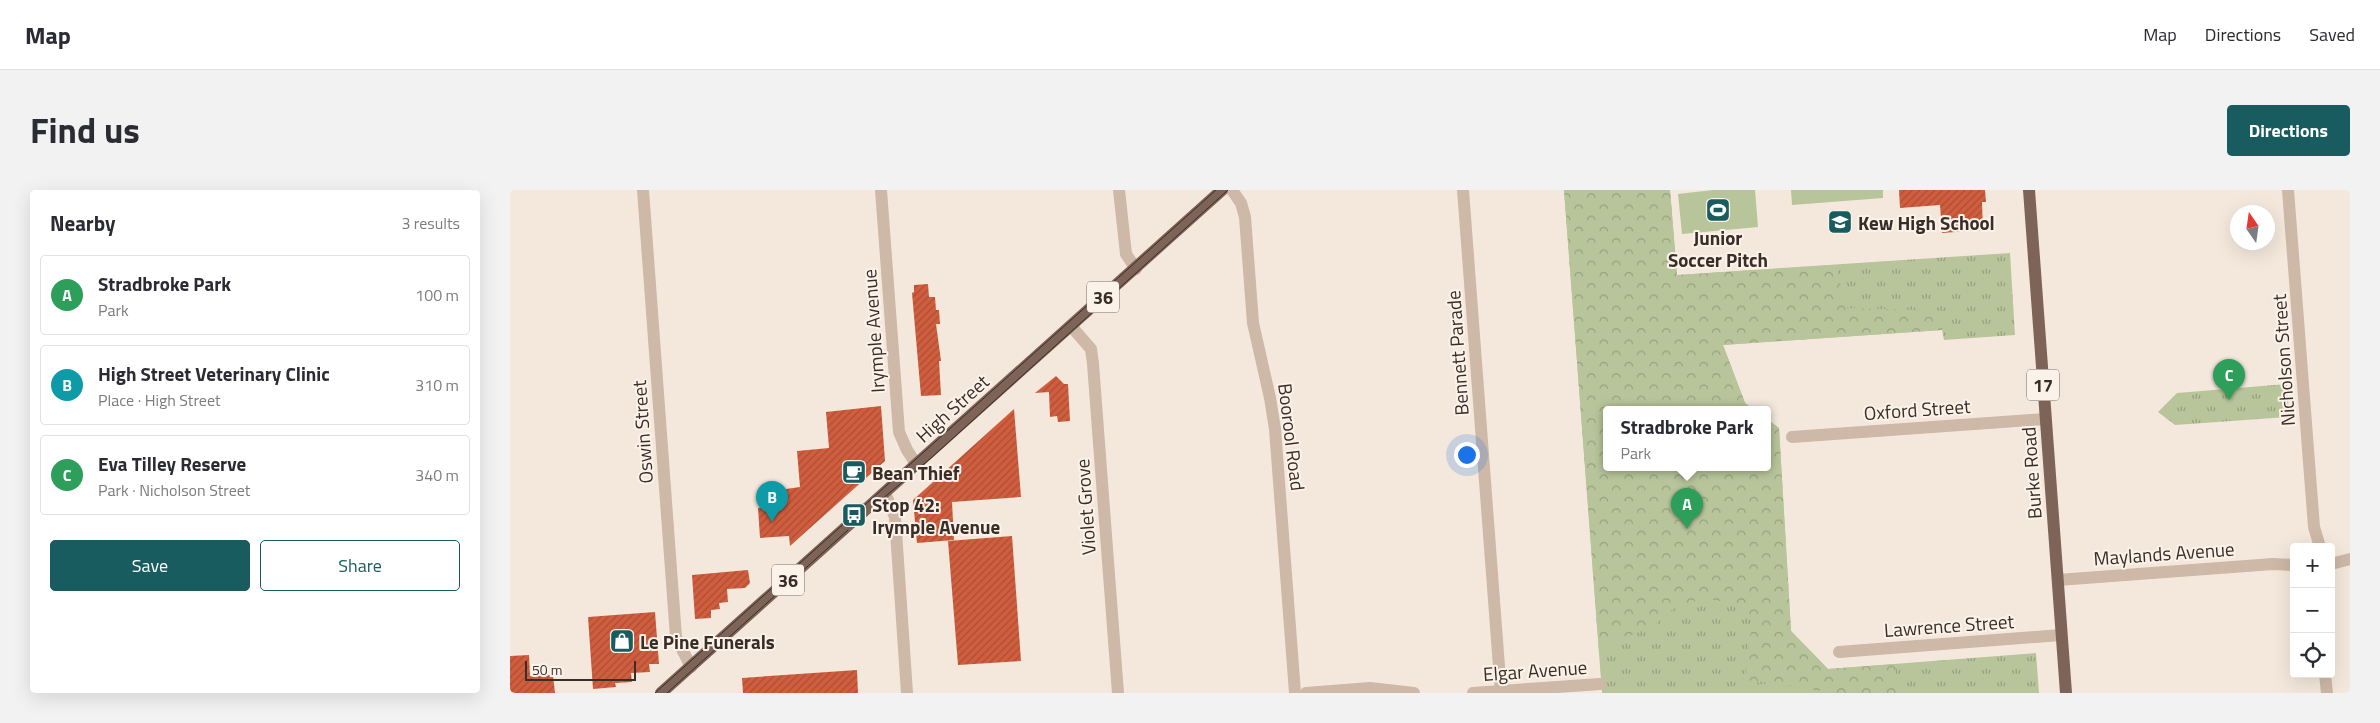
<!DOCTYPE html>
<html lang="en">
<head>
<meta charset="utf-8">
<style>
  :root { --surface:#fff; --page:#f2f2f3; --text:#2b2b33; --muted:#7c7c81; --line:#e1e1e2; --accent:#195c5f }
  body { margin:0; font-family:"Titillium Web",sans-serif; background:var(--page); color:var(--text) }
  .controls { position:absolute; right:15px; bottom:15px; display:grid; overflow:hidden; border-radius:5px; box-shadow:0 5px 20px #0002 }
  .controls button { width:45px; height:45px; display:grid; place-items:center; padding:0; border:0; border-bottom:1px solid var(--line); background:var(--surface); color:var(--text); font:25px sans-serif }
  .compass { position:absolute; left:1720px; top:15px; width:45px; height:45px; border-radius:50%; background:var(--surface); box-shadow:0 5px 20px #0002; rotate:347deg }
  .scale { position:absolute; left:15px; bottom:12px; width:111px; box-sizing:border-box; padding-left:5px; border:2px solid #3a2d28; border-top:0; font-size:14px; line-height:18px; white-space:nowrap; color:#3a2d28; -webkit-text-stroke:4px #fbf3e9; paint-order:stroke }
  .you { position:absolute; left:956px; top:264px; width:18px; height:18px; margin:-12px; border:4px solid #fff; border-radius:50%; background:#1a73e8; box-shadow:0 0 0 8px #1a73e833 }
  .badge { display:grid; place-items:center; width:32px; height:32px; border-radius:50%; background:var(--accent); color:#fff; font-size:16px; font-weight:700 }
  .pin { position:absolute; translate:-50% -41px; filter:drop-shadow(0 1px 2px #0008) }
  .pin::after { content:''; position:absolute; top:26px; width:18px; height:15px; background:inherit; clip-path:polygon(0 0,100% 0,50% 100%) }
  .popup { position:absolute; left:1093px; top:216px; width:168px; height:65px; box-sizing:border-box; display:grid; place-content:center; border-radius:5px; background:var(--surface); filter:drop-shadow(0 1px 4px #0005); font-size:16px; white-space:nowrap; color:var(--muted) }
  .popup b { font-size:19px; color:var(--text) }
  .popup::after { content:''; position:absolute; left:50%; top:100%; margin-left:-10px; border:10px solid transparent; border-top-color:var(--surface) }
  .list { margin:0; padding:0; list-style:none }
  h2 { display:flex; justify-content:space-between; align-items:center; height:65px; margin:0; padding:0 20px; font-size:21px }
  h2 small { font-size:16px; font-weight:400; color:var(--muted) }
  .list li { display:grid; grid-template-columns:32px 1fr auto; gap:15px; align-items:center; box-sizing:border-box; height:80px; margin:0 10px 10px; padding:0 10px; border:1px solid var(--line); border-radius:5px }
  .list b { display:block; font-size:19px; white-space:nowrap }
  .list p { margin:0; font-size:16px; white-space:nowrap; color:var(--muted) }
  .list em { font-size:16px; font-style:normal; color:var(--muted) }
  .actions { display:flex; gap:10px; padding:15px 20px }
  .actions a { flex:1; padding:11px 0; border:1px solid var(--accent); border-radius:5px; text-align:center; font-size:18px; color:var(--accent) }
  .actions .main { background:var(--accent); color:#fff }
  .icon { flex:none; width:28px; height:28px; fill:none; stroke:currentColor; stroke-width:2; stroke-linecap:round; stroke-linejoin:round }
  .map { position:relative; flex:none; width:1840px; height:503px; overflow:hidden; border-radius:5px }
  header { display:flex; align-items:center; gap:30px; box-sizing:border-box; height:70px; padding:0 25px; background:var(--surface); border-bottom:1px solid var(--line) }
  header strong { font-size:24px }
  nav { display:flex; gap:28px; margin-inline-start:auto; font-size:18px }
  .intro { display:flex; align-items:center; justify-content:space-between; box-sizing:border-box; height:120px; padding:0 30px }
  h1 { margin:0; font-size:35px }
  .button { padding:12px 22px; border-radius:5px; background:var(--accent); color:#fff; font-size:18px; font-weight:700 }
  main { display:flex; gap:30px; padding:0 30px }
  aside { flex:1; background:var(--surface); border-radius:5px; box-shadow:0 5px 20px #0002 }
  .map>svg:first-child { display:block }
  .grass { fill:url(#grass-tufts) }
  .forest { fill:url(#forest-crowns) }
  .pitch { fill:#b8c59b }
  .building { fill:url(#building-hatch) }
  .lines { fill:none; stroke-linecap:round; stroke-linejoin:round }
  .street { stroke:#ceb8a7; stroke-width:12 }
  .primary { stroke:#7d6358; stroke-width:12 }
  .tram { stroke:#3a2d28; stroke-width:1 }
  .labels { text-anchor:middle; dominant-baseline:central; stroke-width:4; stroke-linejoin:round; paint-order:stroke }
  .shield { fill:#fbf3e9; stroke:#746862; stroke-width:1 }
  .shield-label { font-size:18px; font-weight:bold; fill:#3a2d28 }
  .poi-label { font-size:19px; font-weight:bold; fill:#3a2d28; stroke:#fbf3e9; text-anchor:start }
  .street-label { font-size:19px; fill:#3a2d28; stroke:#fbf3e9 }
</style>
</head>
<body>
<header>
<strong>Map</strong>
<nav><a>Map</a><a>Directions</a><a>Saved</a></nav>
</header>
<div class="intro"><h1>Find us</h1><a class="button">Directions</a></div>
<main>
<aside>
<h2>Nearby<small>3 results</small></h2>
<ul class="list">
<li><span class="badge" style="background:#2e9e5b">A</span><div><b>Stradbroke Park</b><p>Park</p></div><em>100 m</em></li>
<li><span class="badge" style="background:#0f9aa8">B</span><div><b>High Street Veterinary Clinic</b><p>Place · High Street</p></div><em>310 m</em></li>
<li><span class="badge" style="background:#2e9e5b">C</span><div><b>Eva Tilley Reserve</b><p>Park · Nicholson Street</p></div><em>340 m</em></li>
</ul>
<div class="actions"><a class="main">Save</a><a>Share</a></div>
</aside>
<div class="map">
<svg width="1840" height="503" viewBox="0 0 1840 503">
  <defs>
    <pattern id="grass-tufts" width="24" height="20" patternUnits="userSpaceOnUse" patternTransform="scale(1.25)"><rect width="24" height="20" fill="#b8c59b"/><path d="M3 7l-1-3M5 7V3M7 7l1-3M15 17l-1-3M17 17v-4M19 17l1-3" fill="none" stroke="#97a07e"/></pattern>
    <pattern id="forest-crowns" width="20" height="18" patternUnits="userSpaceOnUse" patternTransform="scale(1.25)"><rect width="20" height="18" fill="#b8c59b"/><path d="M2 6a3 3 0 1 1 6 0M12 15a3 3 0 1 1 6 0" fill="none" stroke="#97a07e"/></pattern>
    <pattern id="building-hatch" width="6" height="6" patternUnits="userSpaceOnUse" patternTransform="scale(1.25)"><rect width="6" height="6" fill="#d05e3e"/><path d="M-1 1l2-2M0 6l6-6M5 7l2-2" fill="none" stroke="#aa4e34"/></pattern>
  </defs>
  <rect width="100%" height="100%" fill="#f4e8dc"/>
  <!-- grass -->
  <g class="grass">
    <path d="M1054 0H1160L1167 85 1500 63 1505 145 1434 150 1432 140 1213 155 1235 213 1244 220H1097V278H1257V229L1269 238 1281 441 1318 479 1526 463 1529 503H1092Z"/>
    <path d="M1777 194 1779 227 1665 235 1648 222 1667 203Z"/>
  </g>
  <!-- forest -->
  <path class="forest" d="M1054 0H1160L1167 85 1326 75 1336 118 1437 121 1432 140 1213 155 1235 213 1244 220H1097V278H1257V229L1269 238 1281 441 1318 479 1386 474V503H1322L1266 493 1235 490 1242 431 1231 415 1194 408 1163 419 1146 434 1089 460Z"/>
  <!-- pitch -->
  <g class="pitch">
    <path d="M1203 0H1245L1248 37 1172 44 1168 4Z"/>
    <path d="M1281 0H1373V8L1282 15Z"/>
    <path d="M1251 494 1276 495 1319 503H1214Z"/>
  </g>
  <!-- building -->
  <g class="building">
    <path d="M1389 0H1475L1476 12H1472L1473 40 1432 43 1430 15 1390 18Z"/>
    <path d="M418 94 419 107H425L426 120H429L430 134H426L431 171H429L431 205 411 206 402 103 404 102V95Z"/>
    <path d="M546 186 554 194H558L560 231 548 232 547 226 540 227 539 202 525 203Z"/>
    <path d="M371 216 375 271 280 356 279 346 250 348 248 318 260 316V313L277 312 276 299 290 297 287 261 319 258 316 222Z"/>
    <path d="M504 219 511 307 442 312 444 350 407 353 403 310Z"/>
    <path d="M502 346 511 471 448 475 438 351Z"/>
    <path d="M238 380 240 393 235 398 217 399 218 412 209 413 210 419 201 420V428L185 429 182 385Z"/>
    <path d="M145 422 149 474H139L140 482 121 483 122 492 105 493 106 497 83 499 78 427Z"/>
    <path d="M19 465 20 486 43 485 45 503H0V466Z"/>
    <path d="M347 480 348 503H233L232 488Z"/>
  </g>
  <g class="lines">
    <!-- street -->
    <g class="street">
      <path d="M133 0 166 447 181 477"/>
      <path d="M371 0 389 242 397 260 406 274"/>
      <path d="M609 0 616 64 626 79"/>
      <path d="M722 0 731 13 735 27 743 133 760 208 765 239 785 503"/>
      <path d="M953 0 991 503"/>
      <path d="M1778 0 1804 337 1810 357"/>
      <path d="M561 136 581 159 583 174 608 503"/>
      <path d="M1282 247 1535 229"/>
      <path d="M375 303 385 327 397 503"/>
      <path d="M1821 374 1840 369"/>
      <path d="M1548 390 1763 374 1784 375"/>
      <path d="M1329 462 1551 445"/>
      <path d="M1815 484 1817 503"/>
      <path d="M796 503 860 498 904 503"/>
      <path d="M963 503 1090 494"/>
    </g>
    <!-- primary -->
    <g class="primary">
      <path d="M1519 0 1556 503"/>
      <path d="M151 503 712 0"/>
    </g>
    <!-- tram -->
    <g class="tram">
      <path d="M371 310 421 268 718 0"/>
      <path d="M145 503 706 0"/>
      <path d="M157 503 338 340"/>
    </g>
  </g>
  <!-- icons -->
  <defs>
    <symbol id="stadium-square" viewBox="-11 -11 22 22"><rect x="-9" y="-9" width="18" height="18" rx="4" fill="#195c5f" stroke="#fbf3e9"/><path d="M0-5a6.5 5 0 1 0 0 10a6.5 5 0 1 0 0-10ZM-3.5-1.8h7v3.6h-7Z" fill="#fff"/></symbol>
    <symbol id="school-square" viewBox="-11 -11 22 22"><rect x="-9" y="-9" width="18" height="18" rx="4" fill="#195c5f" stroke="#fbf3e9"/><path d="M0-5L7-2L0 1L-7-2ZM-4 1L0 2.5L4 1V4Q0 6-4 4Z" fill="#fff"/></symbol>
    <symbol id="cafe-square" viewBox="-11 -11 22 22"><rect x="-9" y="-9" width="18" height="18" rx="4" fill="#195c5f" stroke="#fbf3e9"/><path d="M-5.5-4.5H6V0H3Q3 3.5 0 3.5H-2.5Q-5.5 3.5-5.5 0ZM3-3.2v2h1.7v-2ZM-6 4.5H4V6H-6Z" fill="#fff"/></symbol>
    <symbol id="bus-square" viewBox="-11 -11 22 22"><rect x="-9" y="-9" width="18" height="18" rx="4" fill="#195c5f" stroke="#fbf3e9"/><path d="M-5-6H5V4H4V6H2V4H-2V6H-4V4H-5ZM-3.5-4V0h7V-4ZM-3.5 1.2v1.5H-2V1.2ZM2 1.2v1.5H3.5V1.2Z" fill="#fff"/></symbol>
    <symbol id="shop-square" viewBox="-11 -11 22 22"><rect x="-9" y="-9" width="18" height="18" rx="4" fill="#195c5f" stroke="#fbf3e9"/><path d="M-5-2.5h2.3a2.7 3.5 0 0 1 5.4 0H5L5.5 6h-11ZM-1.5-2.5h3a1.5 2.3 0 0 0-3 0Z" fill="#fff"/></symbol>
  </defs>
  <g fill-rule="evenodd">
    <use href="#stadium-square" x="1194" y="6" width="28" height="28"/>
    <use href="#school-square" x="1316" y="18" width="28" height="28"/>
    <use href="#cafe-square" x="330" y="268" width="28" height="28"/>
    <use href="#bus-square" x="330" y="311" width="28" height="28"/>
    <use href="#shop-square" x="98" y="437" width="28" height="28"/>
  </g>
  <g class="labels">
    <!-- shield labels -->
    <g class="shield">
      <rect x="577" y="91.5" width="32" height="31" rx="4"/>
      <rect x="1517" y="179.5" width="32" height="31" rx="4"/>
      <rect x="262" y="374.5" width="32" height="31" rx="4"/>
    </g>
    <g class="shield-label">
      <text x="593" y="107">36</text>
      <text x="1533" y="195">17</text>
      <text x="278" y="390">36</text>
    </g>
    <!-- poi labels -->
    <g class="poi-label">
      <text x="1348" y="32">Kew High School</text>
      <text x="1208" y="47" text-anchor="middle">Junior<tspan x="1208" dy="22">Soccer Pitch</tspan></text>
      <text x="362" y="282">Bean Thief</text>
      <text x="362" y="314">Stop 42:<tspan x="362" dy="22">Irymple Avenue</tspan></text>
      <text x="130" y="451">Le Pine Funerals</text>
    </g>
    <!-- street labels -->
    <g class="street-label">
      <text transform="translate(363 141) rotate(-94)">Irymple Avenue</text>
      <text transform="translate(947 163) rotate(-94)">Bennett Parade</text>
      <text transform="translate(1773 170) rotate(-94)">Nicholson Street</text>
      <text transform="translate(442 218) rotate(-42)">High Street</text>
      <text transform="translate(1407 219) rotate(-4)">Oxford Street</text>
      <text transform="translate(132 242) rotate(-94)">Oswin Street</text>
      <text transform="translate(782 247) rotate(83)">Boorool Road</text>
      <text transform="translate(1521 283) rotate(-94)">Burke Road</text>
      <text transform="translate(575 317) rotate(-94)">Violet Grove</text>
      <text transform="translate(1654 363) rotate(-4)">Maylands Avenue</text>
      <text transform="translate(1439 435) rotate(-4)">Lawrence Street</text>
      <text transform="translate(1025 480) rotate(-4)">Elgar Avenue</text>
    </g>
  </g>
</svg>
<div class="controls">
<button>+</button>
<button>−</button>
<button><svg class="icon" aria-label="locate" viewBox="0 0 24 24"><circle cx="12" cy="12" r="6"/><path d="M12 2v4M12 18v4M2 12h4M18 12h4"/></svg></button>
</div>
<svg class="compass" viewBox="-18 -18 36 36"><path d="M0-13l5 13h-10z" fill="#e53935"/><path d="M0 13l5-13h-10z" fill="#7c7c81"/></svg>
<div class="scale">50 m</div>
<div class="you"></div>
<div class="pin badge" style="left:1177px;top:339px;background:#2e9e5b">A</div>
<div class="popup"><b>Stradbroke Park</b>Park</div>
<div class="pin badge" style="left:262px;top:332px;background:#0f9aa8">B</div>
<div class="pin badge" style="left:1719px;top:210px;background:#2e9e5b">C</div>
</div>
</main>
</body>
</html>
